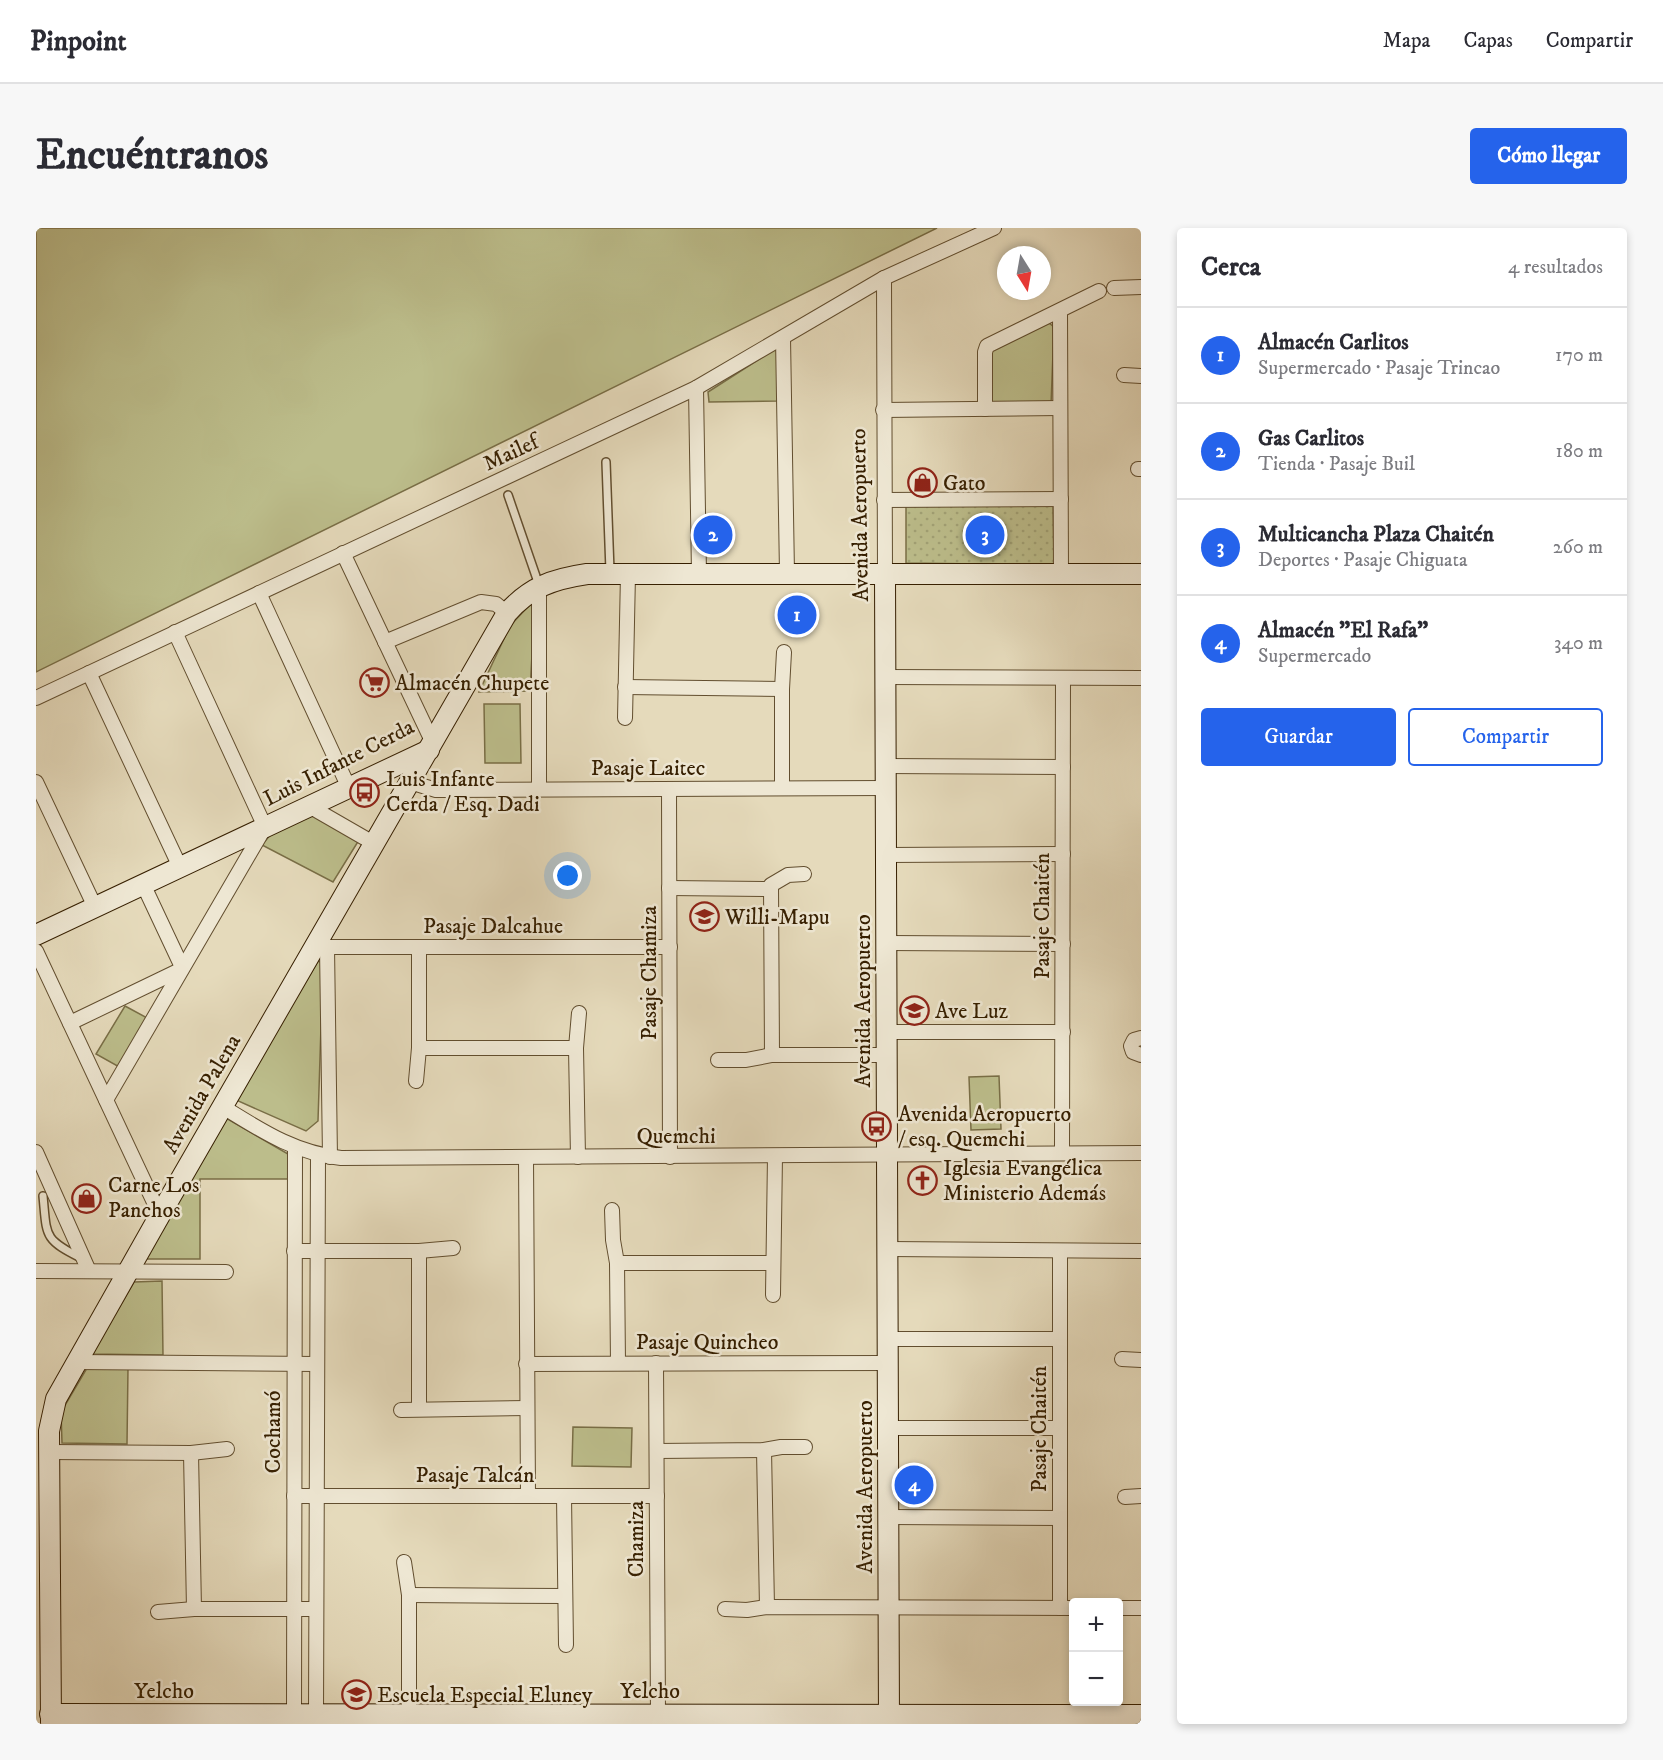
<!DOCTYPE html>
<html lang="es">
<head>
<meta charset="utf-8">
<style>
  :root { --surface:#fff; --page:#f7f7f7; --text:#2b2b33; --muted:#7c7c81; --line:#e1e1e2; --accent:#2563eb }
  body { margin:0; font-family:"IM FELL DW Pica",serif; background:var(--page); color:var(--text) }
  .controls { position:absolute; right:18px; bottom:18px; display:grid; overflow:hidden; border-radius:6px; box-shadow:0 3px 9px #0003 }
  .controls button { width:54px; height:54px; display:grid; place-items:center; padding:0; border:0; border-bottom:2px solid var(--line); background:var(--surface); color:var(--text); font:30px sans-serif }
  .compass { position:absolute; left:961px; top:18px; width:54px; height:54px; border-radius:50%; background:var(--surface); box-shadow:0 3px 9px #0003; rotate:169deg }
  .you { position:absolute; left:532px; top:648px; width:21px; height:21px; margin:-15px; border:4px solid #fff; border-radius:50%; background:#1a73e8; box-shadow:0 0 0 9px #1a73e833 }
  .badge { display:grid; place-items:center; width:39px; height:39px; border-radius:50%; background:var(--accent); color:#fff; font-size:20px; font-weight:700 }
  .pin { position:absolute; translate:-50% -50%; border:3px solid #fff; box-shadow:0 2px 6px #0006 }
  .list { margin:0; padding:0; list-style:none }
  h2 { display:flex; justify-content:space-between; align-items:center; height:78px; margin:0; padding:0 24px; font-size:26px }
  h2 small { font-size:20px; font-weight:400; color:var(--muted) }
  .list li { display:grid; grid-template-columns:39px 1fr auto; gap:18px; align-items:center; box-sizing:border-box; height:96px; padding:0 24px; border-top:2px solid var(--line) }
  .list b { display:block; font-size:22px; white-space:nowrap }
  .list p { margin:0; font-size:20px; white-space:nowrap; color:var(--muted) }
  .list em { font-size:20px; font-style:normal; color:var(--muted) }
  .actions { display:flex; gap:12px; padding:18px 24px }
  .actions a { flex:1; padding:14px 0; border:2px solid var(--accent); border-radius:6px; text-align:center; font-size:21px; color:var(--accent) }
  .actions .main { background:var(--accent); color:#fff }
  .map { position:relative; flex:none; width:1105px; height:1496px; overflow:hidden; border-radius:6px }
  header { display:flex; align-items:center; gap:36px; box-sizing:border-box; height:84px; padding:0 30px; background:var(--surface); border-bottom:2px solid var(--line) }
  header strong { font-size:28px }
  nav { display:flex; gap:33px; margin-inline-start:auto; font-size:21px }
  .intro { display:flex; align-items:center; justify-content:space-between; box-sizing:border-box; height:144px; padding:0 36px }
  h1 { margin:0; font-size:42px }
  .button { padding:15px 27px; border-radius:6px; background:var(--accent); color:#fff; font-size:21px; font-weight:700 }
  main { display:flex; gap:36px; padding:0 36px }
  aside { flex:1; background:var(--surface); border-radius:6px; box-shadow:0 3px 9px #0003 }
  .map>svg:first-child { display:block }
  .grass { fill:#bcbd8b; stroke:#796e46; stroke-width:1.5 }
  .park { fill:url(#park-dots); stroke:#796e46; stroke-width:1.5 }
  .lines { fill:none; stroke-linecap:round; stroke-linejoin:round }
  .lane-casing { stroke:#624e2f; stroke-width:10 }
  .street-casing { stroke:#624e2f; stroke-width:16 }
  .secondary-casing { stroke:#361f00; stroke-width:22 }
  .lane { stroke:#eee7d3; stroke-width:7 }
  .street { stroke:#eee7d3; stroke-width:14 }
  .secondary { stroke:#eee7d3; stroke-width:20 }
  .labels { text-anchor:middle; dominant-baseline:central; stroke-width:5; stroke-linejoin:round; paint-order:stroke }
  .street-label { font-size:22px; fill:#361f00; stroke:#eee7d3 }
  .poi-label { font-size:22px; fill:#361f00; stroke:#eee7d3; text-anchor:start }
</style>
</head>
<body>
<header>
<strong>Pinpoint</strong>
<nav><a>Mapa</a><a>Capas</a><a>Compartir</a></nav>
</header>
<div class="intro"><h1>Encuéntranos</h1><a class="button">Cómo llegar</a></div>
<main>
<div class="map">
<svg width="1105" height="1496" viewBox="0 0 1105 1496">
  <defs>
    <pattern id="park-dots" width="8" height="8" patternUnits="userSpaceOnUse" patternTransform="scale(1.5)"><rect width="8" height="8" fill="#bcbd8b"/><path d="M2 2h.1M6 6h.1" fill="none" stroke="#a2a276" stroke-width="1.8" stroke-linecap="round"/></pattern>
  </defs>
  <rect width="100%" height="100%" fill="#e5dabb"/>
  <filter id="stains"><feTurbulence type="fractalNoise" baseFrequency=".00333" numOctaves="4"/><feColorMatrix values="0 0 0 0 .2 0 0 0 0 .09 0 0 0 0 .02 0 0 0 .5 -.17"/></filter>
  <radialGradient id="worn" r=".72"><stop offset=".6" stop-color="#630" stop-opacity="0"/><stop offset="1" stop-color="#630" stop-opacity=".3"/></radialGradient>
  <!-- grass -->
  <g class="grass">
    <path d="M0 0H901L0 444Z"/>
    <path d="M1013 95 1018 99 1015 177H952L954 124Z"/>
    <path d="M742 119 741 173 673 174 672 164Z"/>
    <path d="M499 371 494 463 443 464 474 398Z"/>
    <path d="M448 476H484L485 535H449Z"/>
    <path d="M276 584 323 612 297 654 226 617 235 606Z"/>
    <path d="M282 733 287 735 282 893 270 903 200 872Z"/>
    <path d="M89 778 113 791 85 840 60 826Z"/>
    <path d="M963 848 965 901 935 902 933 849Z"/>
    <path d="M190 890 252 926V951H164V1031H106Z"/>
    <path d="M126 1053 127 1127 56 1126 98 1054Z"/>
    <path d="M51 1140H92L91 1216 26 1215 25 1184Z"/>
    <path d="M537 1199 596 1200 595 1239 536 1238Z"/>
  </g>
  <!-- park -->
  <path class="park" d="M1017 274 1018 337 870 335V277Z"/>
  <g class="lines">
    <defs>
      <g id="lane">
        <path d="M570 234 574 343"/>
        <path d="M472 267 503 357"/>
        <path d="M7 968C11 1008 7 1011 45 1030"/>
      </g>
      <g id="street">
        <path d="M848 50 849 345"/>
        <path d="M1078 60 1105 59"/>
        <path d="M1024 84 1025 346"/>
        <path d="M747 110 751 345"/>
        <path d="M1088 147 1105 148"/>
        <path d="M660 160 663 346"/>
        <path d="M949 181V124L951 118 1063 63"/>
        <path d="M847 182 1024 180"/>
        <path d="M1102 241H1105"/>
        <path d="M848 272 1025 271"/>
        <path d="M307 325 397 515"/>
        <path d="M503 357V561"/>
        <path d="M223 365 313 560"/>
        <path d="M349 414 445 374 460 376 471 385"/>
        <path d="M53 445 144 639"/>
        <path d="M850 449 1105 450"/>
        <path d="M589 459 746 461"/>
        <path d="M0 470 660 160 848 50 958 0"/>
        <path d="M589 490 592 346"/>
        <path d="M850 538 1027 539"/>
        <path d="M0 554 59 679"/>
        <path d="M374 554 400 562 850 560"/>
        <path d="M746 560V461L748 424"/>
        <path d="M633 561 634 929"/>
        <path d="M273 578 339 616"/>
        <path d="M851 627 1027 626"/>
        <path d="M107 656 146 739"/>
        <path d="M633 660 735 661"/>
        <path d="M281 714 291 719H634"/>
        <path d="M851 715 1027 716"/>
        <path d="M291 719 294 929"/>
        <path d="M0 723 124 987"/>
        <path d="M34 795 144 742"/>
        <path d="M852 804H1027"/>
        <path d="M1105 810 1098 812 1095 818 1097 824 1105 827"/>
        <path d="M383 820H540"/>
        <path d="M736 827 735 657 752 647 768 646"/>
        <path d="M682 832H710L736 827H852"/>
        <path d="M380 853 383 820V719"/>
        <path d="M70 872 229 599 139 404"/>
        <path d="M187 879C226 903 259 925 305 930L1105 925"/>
        <path d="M0 924 53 1043"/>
        <path d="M1026 925 1027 450"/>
        <path d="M490 929 492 1268"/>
        <path d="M542 929 540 820 543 785"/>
        <path d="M576 982 577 1012 581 1035 582 1135"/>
        <path d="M852 1021 1105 1023"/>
        <path d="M258 1023H383L417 1020"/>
        <path d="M581 1035H737"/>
        <path d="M0 1043 190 1044"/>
        <path d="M737 1067 739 928"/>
        <path d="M852 1111H1024"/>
        <path d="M1086 1131 1105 1132"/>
        <path d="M40 1134 280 1136"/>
        <path d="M620 1135 622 1487"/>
        <path d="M490 1136 853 1135"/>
        <path d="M383 1180V1023"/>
        <path d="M365 1182 491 1180"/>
        <path d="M852 1200H1024"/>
        <path d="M728 1222 731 1379"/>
        <path d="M621 1223 728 1222 745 1219H769"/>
        <path d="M13 1224 155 1225 191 1221"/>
        <path d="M155 1225 158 1381"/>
        <path d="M258 1268H621"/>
        <path d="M528 1268 530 1417"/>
        <path d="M1089 1269 1105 1268"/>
        <path d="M853 1289 1024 1290"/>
        <path d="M368 1334 373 1367V1487"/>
        <path d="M373 1367 529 1368"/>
        <path d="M1024 1380V1023"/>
        <path d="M1082 1380H1105"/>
        <path d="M689 1381 711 1382 731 1379 1038 1380"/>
        <path d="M122 1384 158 1381H280"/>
        <path d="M258 1487 259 921"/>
        <path d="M280 1487 282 927"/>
      </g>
      <g id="secondary">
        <path d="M849 345 853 1496"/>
        <path d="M0 707 393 522"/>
        <path d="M14 1486 1105 1487"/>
        <path d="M15 1496 13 1203 20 1171 124 987 471 385C494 359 517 351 551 346H1105"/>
      </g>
    </defs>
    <!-- lane casing -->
    <use href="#lane" class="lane-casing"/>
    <!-- street casing -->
    <use href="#street" class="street-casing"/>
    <!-- secondary casing -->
    <use href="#secondary" class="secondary-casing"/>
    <!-- lane -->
    <use href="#lane" class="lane"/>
    <!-- street -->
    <use href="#street" class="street"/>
    <!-- secondary -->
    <use href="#secondary" class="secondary"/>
  </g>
  <!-- icons -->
  <defs>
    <symbol id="shop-ring" viewBox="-11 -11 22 22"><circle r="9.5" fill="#eee7d3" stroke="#8f2418" stroke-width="1.5"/><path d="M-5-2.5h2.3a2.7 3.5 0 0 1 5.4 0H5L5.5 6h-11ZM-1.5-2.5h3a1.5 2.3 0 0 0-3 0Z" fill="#8f2418"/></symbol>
    <symbol id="supermarket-ring" viewBox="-11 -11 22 22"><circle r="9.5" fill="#eee7d3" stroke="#8f2418" stroke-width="1.5"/><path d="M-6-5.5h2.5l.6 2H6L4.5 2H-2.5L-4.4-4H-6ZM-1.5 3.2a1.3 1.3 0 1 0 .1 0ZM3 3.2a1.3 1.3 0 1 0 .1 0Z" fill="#8f2418"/></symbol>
    <symbol id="bus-ring" viewBox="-11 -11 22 22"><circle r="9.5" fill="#eee7d3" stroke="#8f2418" stroke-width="1.5"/><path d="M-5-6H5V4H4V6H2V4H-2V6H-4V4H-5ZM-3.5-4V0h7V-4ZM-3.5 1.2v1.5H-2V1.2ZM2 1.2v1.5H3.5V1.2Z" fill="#8f2418"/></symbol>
    <symbol id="school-ring" viewBox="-11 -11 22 22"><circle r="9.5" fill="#eee7d3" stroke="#8f2418" stroke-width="1.5"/><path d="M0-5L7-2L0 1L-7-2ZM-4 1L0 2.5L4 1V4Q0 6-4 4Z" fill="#8f2418"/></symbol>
    <symbol id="church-ring" viewBox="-11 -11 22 22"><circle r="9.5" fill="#eee7d3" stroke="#8f2418" stroke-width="1.5"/><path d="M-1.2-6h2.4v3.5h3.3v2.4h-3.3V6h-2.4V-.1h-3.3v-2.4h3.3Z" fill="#8f2418"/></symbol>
  </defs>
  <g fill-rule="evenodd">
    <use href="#shop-ring" x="870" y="238" width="33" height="33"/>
    <use href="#supermarket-ring" x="322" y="438" width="33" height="33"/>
    <use href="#bus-ring" x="312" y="548" width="33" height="33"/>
    <use href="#school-ring" x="652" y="672" width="33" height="33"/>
    <use href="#school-ring" x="862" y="766" width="33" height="33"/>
    <use href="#bus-ring" x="824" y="882" width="33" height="33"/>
    <use href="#church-ring" x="870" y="936" width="33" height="33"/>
    <use href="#shop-ring" x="34" y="954" width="33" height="33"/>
    <use href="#school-ring" x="304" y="1450" width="33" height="33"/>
  </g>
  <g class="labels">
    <!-- street labels -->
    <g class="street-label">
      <text transform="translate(475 225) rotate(-25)">Mailef</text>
      <text transform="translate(824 287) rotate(-91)">Avenida Aeropuerto</text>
      <text transform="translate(303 535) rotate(-27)">Luis Infante Cerda</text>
      <text x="612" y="540">Pasaje Laitec</text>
      <text transform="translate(1006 688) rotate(-90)">Pasaje Chaitén</text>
      <text x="457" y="698">Pasaje Dalcahue</text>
      <text transform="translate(613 745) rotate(-90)">Pasaje Chamiza</text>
      <text transform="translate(827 773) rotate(-90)">Avenida Aeropuerto</text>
      <text transform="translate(166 866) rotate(-60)">Avenida Palena</text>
      <text x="640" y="908">Quemchi</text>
      <text x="671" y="1114">Pasaje Quincheo</text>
      <text transform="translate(1003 1201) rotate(-90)">Pasaje Chaitén</text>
      <text transform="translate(237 1204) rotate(-90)">Cochamó</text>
      <text x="439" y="1247">Pasaje Talcán</text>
      <text transform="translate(829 1259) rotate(-90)">Avenida Aeropuerto</text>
      <text transform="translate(600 1311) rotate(-90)">Chamiza</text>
      <text x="128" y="1463">Yelcho</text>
      <text x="614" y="1463">Yelcho</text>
    </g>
    <!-- poi labels -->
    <g class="poi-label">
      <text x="907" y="255">Gato</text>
      <text x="359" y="455">Almacén Chupete</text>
      <text x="350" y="551">Luis Infante<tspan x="350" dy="25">Cerda / Esq. Dadi</tspan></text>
      <text x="689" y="689">Willi-Mapu</text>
      <text x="899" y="783">Ave Luz</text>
      <text x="862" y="886">Avenida Aeropuerto<tspan x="862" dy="25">/ esq. Quemchi</tspan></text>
      <text x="907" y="940">Iglesia Evangélica<tspan x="907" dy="25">Ministerio Además</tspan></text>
      <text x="72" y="957">Carne Los<tspan x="72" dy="25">Panchos</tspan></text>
      <text x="341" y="1467">Escuela Especial Eluney</text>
    </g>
  </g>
  <rect width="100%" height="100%" filter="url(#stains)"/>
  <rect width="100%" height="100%" fill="url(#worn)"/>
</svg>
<div class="controls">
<button>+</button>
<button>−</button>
</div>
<svg class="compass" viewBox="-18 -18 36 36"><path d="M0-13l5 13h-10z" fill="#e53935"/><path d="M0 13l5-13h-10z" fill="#7c7c81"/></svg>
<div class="you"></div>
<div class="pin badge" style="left:761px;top:387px">1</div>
<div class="pin badge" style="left:677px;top:307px">2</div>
<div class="pin badge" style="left:949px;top:307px">3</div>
<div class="pin badge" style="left:878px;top:1257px">4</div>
</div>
<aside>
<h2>Cerca<small>4 resultados</small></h2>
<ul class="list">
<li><span class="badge">1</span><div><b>Almacén Carlitos</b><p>Supermercado · Pasaje Trincao</p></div><em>170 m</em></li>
<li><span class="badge">2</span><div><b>Gas Carlitos</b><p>Tienda · Pasaje Buil</p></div><em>180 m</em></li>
<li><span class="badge">3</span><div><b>Multicancha Plaza Chaitén</b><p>Deportes · Pasaje Chiguata</p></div><em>260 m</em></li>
<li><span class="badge">4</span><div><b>Almacén &quot;El Rafa&quot;</b><p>Supermercado</p></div><em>340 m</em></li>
</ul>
<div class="actions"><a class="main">Guardar</a><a>Compartir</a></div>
</aside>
</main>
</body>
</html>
